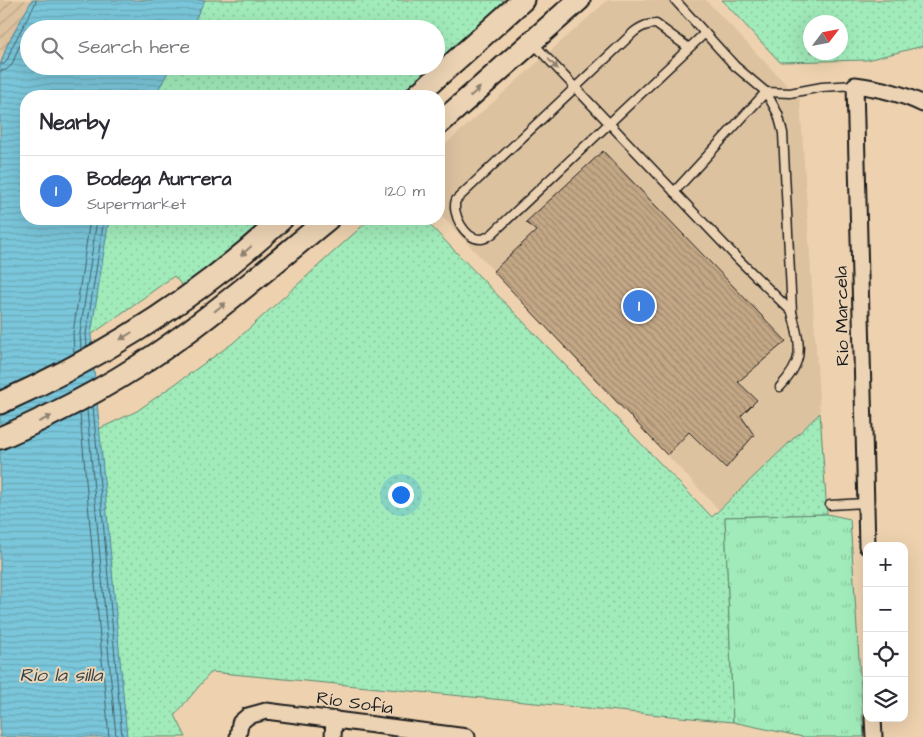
<!DOCTYPE html>
<html lang="en">
<head>
<meta charset="utf-8">
<style>
  :root { --surface:#fff; --page:#f2f2f3; --text:#2b2b33; --muted:#7c7c81; --line:#e1e1e2; --accent:#1f6fb2 }
  body { margin:0; font-family:"Architects Daughter",sans-serif; background:var(--page); color:var(--text) }
  .controls { position:absolute; right:15px; bottom:15px; display:grid; overflow:hidden; border-radius:10px; box-shadow:0 5px 20px #0002 }
  .controls button { width:45px; height:45px; display:grid; place-items:center; padding:0; border:0; border-bottom:1px solid var(--line); background:var(--surface); color:var(--text); font:25px sans-serif }
  .compass { position:absolute; left:803px; top:15px; width:45px; height:45px; border-radius:50%; background:var(--surface); box-shadow:0 5px 20px #0002; rotate:58deg }
  .you { position:absolute; left:400px; top:494px; width:18px; height:18px; margin:-12px; border:4px solid #fff; border-radius:50%; background:#1a73e8; box-shadow:0 0 0 8px #1a73e833 }
  .badge { display:grid; place-items:center; width:32px; height:32px; border-radius:50%; background:var(--accent); color:#fff; font-size:16px; font-weight:700 }
  .pin { position:absolute; translate:-50% -50%; border:2px solid #fff; box-shadow:0 1px 5px #0006 }
  .list { margin:0; padding:0; list-style:none }
  h2 { display:flex; justify-content:space-between; align-items:center; height:65px; margin:0; padding:0 20px; font-size:21px }
  h2 small { font-size:16px; font-weight:400; color:var(--muted) }
  .list li { display:grid; grid-template-columns:32px 1fr auto; gap:15px; align-items:center; box-sizing:border-box; height:70px; padding:0 20px; border-top:1px solid var(--line) }
  .list b { display:block; font-size:19px; white-space:nowrap }
  .list p { margin:0; font-size:16px; white-space:nowrap; color:var(--muted) }
  .list em { font-size:16px; font-style:normal; color:var(--muted) }
  .icon { flex:none; width:28px; height:28px; fill:none; stroke:currentColor; stroke-width:2; stroke-linecap:round; stroke-linejoin:round }
  .map { position:relative; flex:none; width:923px; height:737px; overflow:hidden }
  .search { position:absolute; background:var(--surface); box-shadow:0 5px 20px #0002; left:20px; top:20px; width:425px; height:55px; display:flex; align-items:center; gap:12px; box-sizing:border-box; padding:0 18px; border-radius:28px; color:var(--muted); font-size:19px }
  .panel { position:absolute; background:var(--surface); box-shadow:0 5px 20px #0002; left:20px; top:90px; width:425px; height:135px; border-radius:20px }
  .map>svg:first-child { display:block }
  .built { fill:#ddc2a0 }
  .industrial { fill:url(#industrial-furrows) }
  .grass { fill:url(#grass-dots); stroke:#5e846b; fill-rule:evenodd }
  .park { fill:url(#park-tufts); stroke:#5e846b }
  .water { fill:url(#water-rules); stroke:#54828e }
  .lines { fill:none; stroke-linecap:round; stroke-linejoin:round }
  .shore { stroke:#426068; stroke-width:1 }
  .building { fill:url(#building-back-hatch); stroke:#1c1c1c }
  .lane-casing { stroke:#1c1c1c; stroke-width:11 }
  .street-casing { stroke:#1c1c1c; stroke-width:19 }
  .secondary-casing { stroke:#1c1c1c; stroke-width:25 }
  .lane { stroke:#ecd3b4; stroke-width:8 }
  .street { stroke:#ecd3b4; stroke-width:15 }
  .secondary { stroke:#ecd3b4; stroke-width:21 }
  .oneway { fill:#8e8170 }
  .labels { text-anchor:middle; dominant-baseline:central; stroke-width:4; stroke-linejoin:round; paint-order:stroke }
  .street-label { font-size:18px; fill:#1c1c1c; stroke:#ecd3b4 }
  .water-label { font-size:19px; font-style:italic; fill:#34464c; stroke:#ecd3b4 }
</style>
</head>
<body>
<div class="map">
<svg width="923" height="737" viewBox="0 0 923 737">
  <defs>
    <pattern id="industrial-furrows" width="10" height="10" patternUnits="userSpaceOnUse" patternTransform="scale(1.25)"><rect width="10" height="10" fill="#ddc2a0"/><path d="M-1 1l2-2M0 10L10 0M9 11l2-2" fill="none" stroke="#bda689"/></pattern>
    <pattern id="grass-dots" width="8" height="8" patternUnits="userSpaceOnUse" patternTransform="scale(1.25)"><rect width="8" height="8" fill="#a1ebba"/><path d="M2 2h.1M6 6h.1" fill="none" stroke="#8ac99f" stroke-width="1.8" stroke-linecap="round"/></pattern>
    <pattern id="park-tufts" width="24" height="20" patternUnits="userSpaceOnUse" patternTransform="scale(1.25)"><rect width="24" height="20" fill="#a1ebba"/><path d="M3 7l-1-3M5 7V3M7 7l1-3M15 17l-1-3M17 17v-4M19 17l1-3" fill="none" stroke="#8ac99f"/></pattern>
    <pattern id="water-rules" width="6" height="5" patternUnits="userSpaceOnUse" patternTransform="scale(1.25)"><rect width="6" height="5" fill="#7ac6da"/><path d="M0 2.5h6" fill="none" stroke="#69aaba"/></pattern>
    <pattern id="building-back-hatch" width="6" height="6" patternUnits="userSpaceOnUse" patternTransform="scale(1.25)"><rect width="6" height="6" fill="#c4a886"/><path d="M-1 5l2 2M0 0l6 6M5-1l2 2" fill="none" stroke="#9e886d"/></pattern>
  </defs>
  <rect width="100%" height="100%" fill="#eed2af"/>
  <filter id="ink" filterUnits="userSpaceOnUse"><feTurbulence type="fractalNoise" baseFrequency=".02" numOctaves="2"/><feDisplacementMap in="SourceGraphic" scale="10" xChannelSelector="R" yChannelSelector="G"/><feConvolveMatrix kernelMatrix="1 2 1 2 8 2 1 2 1" color-interpolation-filters="sRGB"/></filter>
  <g filter="url(#ink)">
    <!-- built -->
    <path class="built" d="M608 0H706L800 99 820 413 719 510 439 213V150Z"/>
    <!-- industrial -->
    <path class="industrial" d="M0 0H32L7 45 0 66Z"/>
    <!-- grass -->
    <g class="grass">
      <path d="M139 0H510L406 96H86L102 66H436V29H123Z"/>
      <path d="M722 0H923V46L867 60 780 62ZM840 22V52H810V22Z"/>
      <path d="M47 219H272L190 295 174 276 91 335Z"/>
      <path d="M370 219H424L712 517 820 413 827 514 725 517 733 722 211 672 175 715 186 737H109L33 460 137 411 233 343Z"/>
    </g>
    <!-- park -->
    <path class="park" d="M827 514 850 519 864 737H803L733 722 725 517Z"/>
    <!-- water -->
    <path class="water" d="M32 0H205L190 29H29V66H171L155 96H26V219H109L91 335 127 737H0V66L7 45Z"/>
    <g class="lines">
      <!-- shore -->
      <g class="shore">
        <path d="M0 64H4L7 61 12 47 35 4 36 0"/>
        <path d="M0 71 6 70 12 65 18 49 29 29"/>
        <path d="M87 346 86 334 104 219"/>
        <path d="M81 349 80 333 97 219"/>
        <path d="M74 353 73 333 90 219"/>
        <path d="M93 406 122 737"/>
        <path d="M87 410 116 737"/>
        <path d="M80 414 109 737"/>
      </g>
    </g>
    <!-- building -->
    <path class="building" d="M603 151 786 341 738 382 757 400 741 416 754 435 726 468 689 432 667 455 493 271 536 231 526 222Z"/>
    <g class="lines">
      <defs>
        <g id="lane">
          <path d="M675 0 735 66 766 92 790 93 822 87 855 85"/>
          <path d="M533 43 738 259 792 312 783 133 778 114 766 92"/>
          <path d="M689 48 656 24C647 24 642 26 634 32L456 200C451 213 465 240 481 239 485 239 489 236 492 234 563 167 634 100 705 33"/>
          <path d="M674 192 766 92"/>
          <path d="M780 387C806 359 800 346 792 312"/>
          <path d="M830 505 865 503"/>
        </g>
        <g id="street">
          <path d="M867 546 855 85C879 88 901 93 923 104"/>
          <path d="M873 718 874 737"/>
          <path d="M238 737 240 723 248 716 266 711 467 737"/>
          <path d="M333 737 334 719"/>
        </g>
        <g id="secondary">
          <path d="M416 96 523 0"/>
          <path d="M439 124 579 0"/>
          <path d="M0 403C103 357 200 296 282 219"/>
          <path d="M0 438C64 411 126 377 182 336 233 299 280 258 328 219"/>
        </g>
      </defs>
      <!-- lane casing -->
      <use href="#lane" class="lane-casing"/>
      <!-- street casing -->
      <use href="#street" class="street-casing"/>
      <!-- secondary casing -->
      <use href="#secondary" class="secondary-casing"/>
      <!-- lane -->
      <use href="#lane" class="lane"/>
      <!-- street -->
      <use href="#street" class="street"/>
      <!-- secondary -->
      <use href="#secondary" class="secondary"/>
    </g>
    <!-- one-way arrows -->
    <defs><path id="oneway-solid" d="M-6-.8H1V-3.2L6.5 0L1 3.2V.8H-6Z" transform="scale(1.25)"/></defs>
    <g class="oneway">
      <use href="#oneway-solid" transform="translate(553 64) rotate(46)"/>
      <use href="#oneway-solid" transform="translate(475 92) rotate(-42)"/>
      <use href="#oneway-solid" transform="translate(246 251) rotate(139)"/>
      <use href="#oneway-solid" transform="translate(220 307) rotate(-38)"/>
      <use href="#oneway-solid" transform="translate(126 336) rotate(148)"/>
      <use href="#oneway-solid" transform="translate(45 419) rotate(-25)"/>
    </g>
  </g>
  <g class="labels">
    <!-- street labels -->
    <g class="street-label">
      <text transform="translate(842 316) rotate(-91)">Río Marcela</text>
      <text transform="translate(355 703) rotate(8)">Río Sofía</text>
    </g>
    <!-- water labels -->
    <g class="water-label">
      <text x="61" y="675">Rio la silla</text>
    </g>
  </g>
</svg>
<div class="controls">
<button>+</button>
<button>−</button>
<button><svg class="icon" aria-label="locate" viewBox="0 0 24 24"><circle cx="12" cy="12" r="6"/><path d="M12 2v4M12 18v4M2 12h4M18 12h4"/></svg></button>
<button><svg class="icon" aria-label="layers" viewBox="0 0 24 24"><path d="M12 4l9 5-9 5-9-5zM3 14l9 5 9-5"/></svg></button>
</div>
<svg class="compass" viewBox="-18 -18 36 36"><path d="M0-13l5 13h-10z" fill="#e53935"/><path d="M0 13l5-13h-10z" fill="#7c7c81"/></svg>
<div class="you"></div>
<div class="pin badge" style="left:639px;top:306px;background:#3f7fe0">1</div>
<div class="search"><svg class="icon" aria-label="search" viewBox="0 0 24 24"><circle cx="10" cy="10" r="6"/><path d="M15 15l6 6"/></svg>Search here</div>
<section class="panel">
<h2>Nearby<small></small></h2>
<ul class="list">
<li><span class="badge" style="background:#3f7fe0">1</span><div><b>Bodega Aurrera</b><p>Supermarket</p></div><em>120 m</em></li>
</ul>
</section>
</div>
</body>
</html>
